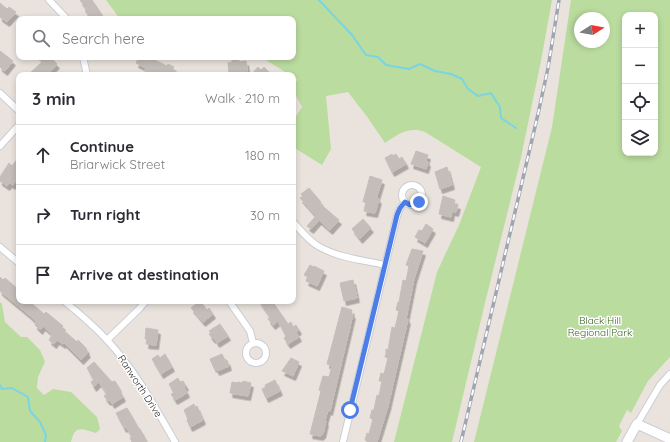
<!DOCTYPE html>
<html lang="en">
<head>
<meta charset="utf-8">
<style>
  :root { --surface:#fff; --page:#f2f2f3; --text:#2b2b33; --muted:#7c7c81; --line:#e1e1e2 }
  body { margin:0; font-family:Quicksand,sans-serif; background:var(--page); color:var(--text) }
  .controls { position:absolute; right:12px; top:12px; display:grid; overflow:hidden; border-radius:8px; box-shadow:0 2px 6px #0003 }
  .controls button { width:36px; height:36px; display:grid; place-items:center; padding:0; border:0; border-bottom:1px solid var(--line); background:var(--surface); color:var(--text); font:20px sans-serif }
  .compass { position:absolute; left:574px; top:12px; width:36px; height:36px; border-radius:50%; background:var(--surface); box-shadow:0 2px 6px #0003; rotate:79deg }
  .stop { position:absolute; width:12px; height:12px; margin:-9px; border:3px solid #4d7ee7; border-radius:50%; background:#fff }
  .stop.end { background:#4d7ee7; border-color:#fff; box-shadow:0 1px 4px #0008 }
  .list { margin:0; padding:0; list-style:none }
  h2 { display:flex; justify-content:space-between; align-items:center; height:52px; margin:0; padding:0 16px; font-size:17px }
  h2 small { font-size:13px; font-weight:400; color:var(--muted) }
  .list li { display:grid; grid-template-columns:26px 1fr auto; gap:12px; align-items:center; box-sizing:border-box; height:60px; padding:0 16px; border-top:1px solid var(--line) }
  .list b { display:block; font-size:15px; white-space:nowrap }
  .list p { margin:0; font-size:13px; white-space:nowrap; color:var(--muted) }
  .list em { font-size:13px; font-style:normal; color:var(--muted) }
  .icon { flex:none; width:22px; height:22px; fill:none; stroke:currentColor; stroke-width:2; stroke-linecap:round; stroke-linejoin:round }
  .map { position:relative; flex:none; width:670px; height:442px; overflow:hidden }
  .search { position:absolute; background:var(--surface); box-shadow:0 2px 6px #0003; left:16px; top:16px; width:280px; height:44px; display:flex; align-items:center; gap:10px; box-sizing:border-box; padding:0 14px; border-radius:8px; color:var(--muted); font-size:15px }
  .panel { position:absolute; background:var(--surface); box-shadow:0 2px 6px #0003; left:16px; top:72px; width:280px; height:232px; border-radius:8px }
  .map>svg:first-child { display:block }
  .green { fill:#bbdc9f; fill-rule:evenodd }
  .lines { fill:none; stroke-linecap:round; stroke-linejoin:round }
  .stream { stroke:#7ad4e2; stroke-width:2 }
  .building { fill:#c3beb9; stroke:#c6beb7; filter:url(#shadow) }
  .street-casing { stroke:#c9cdd6; stroke-width:8 }
  .secondary-casing { stroke:#c9cdd6; stroke-width:11 }
  .street { stroke:#fff; stroke-width:6 }
  .secondary { stroke:#fff; stroke-width:9 }
  .rail-casing { stroke:#a0a5b2; stroke-width:3.5 }
  .rail { stroke:#fff; stroke-width:2; stroke-dasharray:6; stroke-linecap:butt }
  .route { stroke:#4d7ee7; stroke-width:5 }
  .labels { text-anchor:middle; dominant-baseline:central; stroke-width:3; stroke-linejoin:round; paint-order:stroke }
  .park-label { font-size:10px; fill:#365f21; stroke:#fff }
  .street-label { font-size:10px; fill:#2a2a2a; stroke:#fff }
</style>
</head>
<body>
<div class="map">
<svg width="670" height="442" viewBox="0 0 670 442">
  <defs>
    <filter id="shadow"><feDropShadow dx="2.5" dy="4.5" stdDeviation="0" flood-color="#0004"/></filter>
  </defs>
  <rect width="100%" height="100%" fill="#eae3dd"/>
  <!-- green -->
  <g class="green">
    <path d="M106 0H552L541 61 520 162 485 303 452 442H394L437 272 459 225 481 167 425 132C409 126 398 134 385 143L368 118 348 92 326 96 331 149 322 165 293 147V121L302 107 293 90V82L298 80 293 77V75H290L261 57H293V19H120Z"/>
    <path d="M571 0H670V357L648 381 631 413 627 410 619 426 622 431 616 442H474L552 127ZM625 15H655V153H625ZM580 18H604V42H580Z"/>
    <path d="M0 302 2 304 5 322 21 337H27L40 350 45 362 38 377 37 388 44 395 53 389 71 392 97 417 100 429 96 433C82 429 75 424 71 442H0Z"/>
  </g>
  <g class="lines">
    <!-- stream -->
    <g class="stream">
      <path d="M319 0 352 35 366 55 378 57 386 65 409 69 420 64 435 71 451 74 462 79 468 89 478 96 491 93 500 107 501 118 516 128"/>
      <path d="M0 385 2 389 12 388 28 397 30 411 40 422 46 435 45 442"/>
    </g>
  </g>
  <!-- building -->
  <g class="building">
    <path d="M80 0H92L105 19H91L85 11 87 10Z"/>
    <path d="M0 3 7 9 9 7 16 12 7 22 0 17Z"/>
    <path d="M0 51 13 61 5 71 0 67Z"/>
    <path d="M42 57H50L57 64 47 75H28L42 62 39 60Z"/>
    <path d="M139 57H149L167 66 168 64 174 67 172 70 182 75H160L153 71 152 73 145 70 146 68 136 63Z"/>
    <path d="M232 59H239V62L246 61 248 75H240V72L229 73 228 63 232 62Z"/>
    <path d="M258 67 261 70 264 67 269 72 267 74 268 75H251Z"/>
    <path d="M416 151 428 155 426 161 428 162 426 169 411 164Z"/>
    <path d="M392 154 393 156 396 154 399 159 402 157 406 164 392 172 385 158Z"/>
    <path d="M19 157V172L15 177 17 179 13 185 10 183 7 186 0 181V177L9 163 12 166Z"/>
    <path d="M447 167 452 185 440 189 435 172Z"/>
    <path d="M370 176 382 180 377 196V199H379L375 213 364 211 366 202H363Z"/>
    <path d="M309 188 321 202 319 203 339 220 330 230 319 220 311 229 307 226 316 216 300 198 303 196 301 194Z"/>
    <path d="M443 196 455 200 454 204 458 205 456 212 452 211 451 217 439 214Z"/>
    <path d="M363 219 371 228 360 239 352 229Z"/>
    <path d="M426 224 433 229 425 243 415 237 419 230 422 231Z"/>
    <path d="M412 249 423 251 414 279 406 319H408L388 406 377 442H367V441L365 440 367 433 369 434 373 419 370 418 372 410H374L377 395 379 396 382 381H379L381 373 384 374 388 358 385 357 386 354V349L388 350 392 327 395 328 399 311 396 310 398 302H399L403 280 406 281 409 266 406 265Z"/>
    <path d="M310 265 313 267 314 266 324 271 317 286 306 281 308 277 304 275Z"/>
    <path d="M0 277 3 280 5 278 19 290V301H29L44 314 46 312 63 326 61 328 77 342 78 340 87 349 86 350 88 353 81 360 64 343 63 344 57 340 54 344 49 340 52 335 51 333 43 326 40 330 35 325 36 322 29 315 0 291Z"/>
    <path d="M353 280 357 298 344 301 340 283Z"/>
    <path d="M200 301 207 310 209 308 213 314 203 322 191 308Z"/>
    <path d="M259 301H272L288 324 291 322 293 327 296 325 299 330 296 332 299 337 288 344 284 338 286 336 278 321 273 325 268 319 270 317Z"/>
    <path d="M342 307 352 310 351 314H353L330 411 328 410 325 421H326L323 434H322L321 436 310 434 321 391 319 390 323 376 329 377 332 366 327 364Z"/>
    <path d="M220 324 228 336 217 343 214 338 213 339 209 334 211 333 209 331Z"/>
    <path d="M146 328 158 330 156 345 146 344 147 339H145Z"/>
    <path d="M165 354 172 367 161 374 152 359 158 355 160 358Z"/>
    <path d="M222 354 225 361 227 360 229 366 217 371 215 367 214 368 210 359Z"/>
    <path d="M291 358 299 362 293 376 282 371Z"/>
    <path d="M94 362 112 382 115 381 119 388H118L123 397 112 404 110 400 108 401 104 396 107 394 99 382 94 387 91 382 94 380 87 368Z"/>
    <path d="M178 378 180 382 183 381 186 386 184 387 187 393 175 400 171 394 174 393 169 384Z"/>
    <path d="M275 380 280 391 266 398 262 389 266 387 265 385Z"/>
    <path d="M243 381 251 383 248 396 230 393 232 382 237 383 238 382 243 383Z"/>
    <path d="M194 404 195 407 197 406 203 420 190 427 187 420 188 419 184 410Z"/>
    <path d="M127 408 139 429H140L147 442H132L130 438 132 437 126 427 124 428 116 413Z"/>
  </g>
  <g class="lines">
    <defs>
      <g id="street">
        <path d="M49 0 67 19"/>
        <path d="M83 57 87 75"/>
        <path d="M0 93 19 111"/>
        <path d="M0 146 19 125"/>
        <circle cx="412" cy="195" r="10"/>
        <path d="M293 222C301 231 308 240 318 246 338 258 363 260 385 265"/>
        <path d="M0 247 19 263"/>
        <path d="M64 301C79 313 94 326 107 340 135 370 155 407 175 442"/>
        <path d="M229 301 250 331 253 343"/>
        <path d="M107 340 138 310 146 301"/>
        <circle cx="256" cy="353" r="10"/>
        <path d="M637 424 660 385 670 374"/>
        <path d="M343 442 397 216 400 208 405 202"/>
      </g>
      <path id="secondary" d="M627 442 637 424 670 439"/>
    </defs>
    <!-- street casing -->
    <use href="#street" class="street-casing"/>
    <!-- secondary casing -->
    <use href="#secondary" class="secondary-casing"/>
    <!-- street -->
    <use href="#street" class="street"/>
    <!-- secondary -->
    <use href="#secondary" class="secondary"/>
    <defs>
      <path id="rail" d="M461 442 538 114 548 68 559 0"/>
    </defs>
    <!-- rail casing -->
    <use href="#rail" class="rail-casing"/>
    <!-- rail -->
    <use href="#rail" class="rail"/>
  </g>
  <g class="lines">
    <!-- route -->
    <path class="route" d="M350 410 397 215 400 208 405 202 410 205 419 202"/>
  </g>
  <g class="labels">
    <!-- park labels -->
    <g class="park-label">
      <text x="600" y="320">Black Hill<tspan x="600" dy="12">Regional Park</tspan></text>
    </g>
    <!-- street labels -->
    <g class="street-label">
      <text transform="translate(140 386) rotate(57)">Ranworth Drive</text>
    </g>
  </g>
</svg>
<div class="controls">
<button>+</button>
<button>−</button>
<button><svg class="icon" aria-label="locate" viewBox="0 0 24 24"><circle cx="12" cy="12" r="6"/><path d="M12 2v4M12 18v4M2 12h4M18 12h4"/></svg></button>
<button><svg class="icon" aria-label="layers" viewBox="0 0 24 24"><path d="M12 4l9 5-9 5-9-5zM3 14l9 5 9-5"/></svg></button>
</div>
<svg class="compass" viewBox="-18 -18 36 36"><path d="M0-13l5 13h-10z" fill="#e53935"/><path d="M0 13l5-13h-10z" fill="#7c7c81"/></svg>
<div class="stop" style="left:350px;top:410px"></div>
<div class="stop end" style="left:419px;top:202px"></div>
<div class="search"><svg class="icon" aria-label="search" viewBox="0 0 24 24"><circle cx="10" cy="10" r="6"/><path d="M15 15l6 6"/></svg>Search here</div>
<section class="panel">
<h2>3 min<small>Walk · 210 m</small></h2>
<ul class="list">
<li><svg class="icon" aria-label="ahead" viewBox="0 0 24 24"><path d="M12 20V5M6 11l6-6 6 6"/></svg><div><b>Continue</b><p>Briarwick Street</p></div><em>180 m</em></li>
<li><svg class="icon" aria-label="right" viewBox="0 0 24 24"><path d="M7 20v-9h11M14 6l5 5-5 5"/></svg><div><b>Turn right</b></div><em>30 m</em></li>
<li><svg class="icon" aria-label="arrive" viewBox="0 0 24 24"><path d="M6 21V4h12l-3 4 3 4H6"/></svg><div><b>Arrive at destination</b></div></li>
</ul>
</section>
</div>
</body>
</html>
